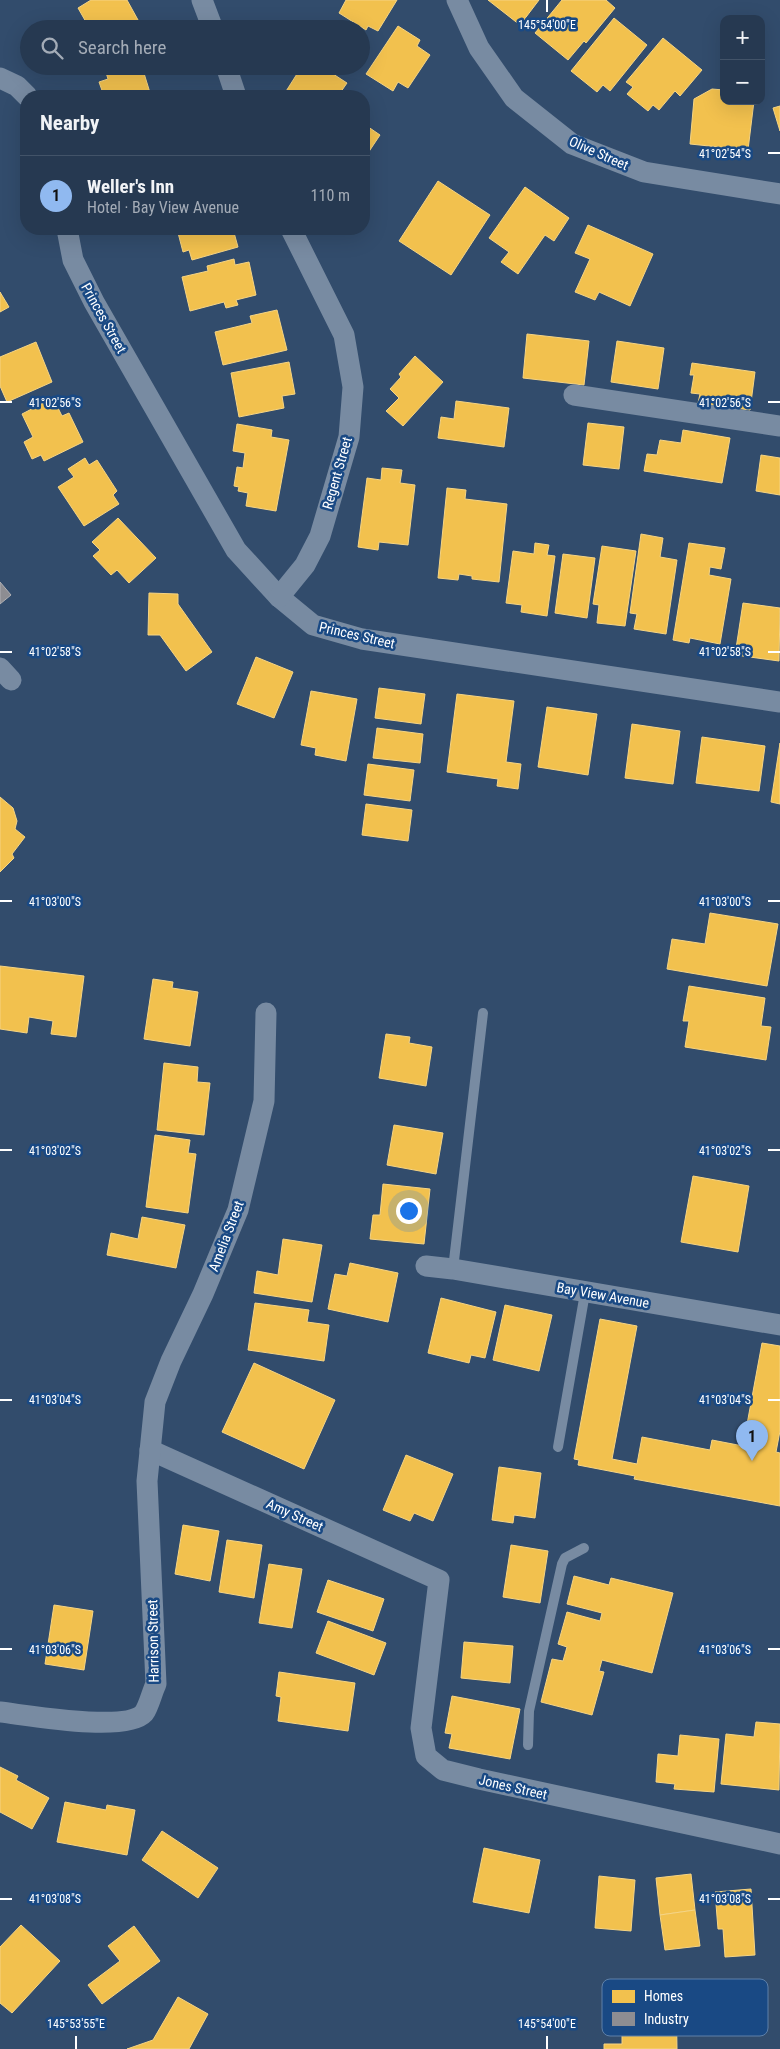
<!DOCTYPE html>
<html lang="en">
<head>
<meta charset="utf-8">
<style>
  :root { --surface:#263951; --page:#2e4058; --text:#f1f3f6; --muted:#a4acb7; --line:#425368; --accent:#90b9f0 }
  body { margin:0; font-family:"Roboto Condensed",sans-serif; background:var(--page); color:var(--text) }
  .controls { position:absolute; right:15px; top:15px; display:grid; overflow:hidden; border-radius:10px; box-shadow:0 5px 20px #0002 }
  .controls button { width:45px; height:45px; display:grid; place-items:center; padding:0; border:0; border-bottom:1px solid var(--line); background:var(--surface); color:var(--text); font:25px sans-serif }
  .you { position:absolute; left:408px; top:1210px; width:18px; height:18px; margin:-12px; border:4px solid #fff; border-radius:50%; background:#1a73e8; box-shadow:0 0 0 8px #1a73e833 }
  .badge { display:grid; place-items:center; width:32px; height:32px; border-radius:50%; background:var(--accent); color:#111; font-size:16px; font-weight:700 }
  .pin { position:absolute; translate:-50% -41px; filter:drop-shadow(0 1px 2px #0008) }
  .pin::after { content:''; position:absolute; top:26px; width:18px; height:15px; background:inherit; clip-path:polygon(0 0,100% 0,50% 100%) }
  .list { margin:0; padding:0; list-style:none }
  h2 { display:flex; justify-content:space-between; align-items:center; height:65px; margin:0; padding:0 20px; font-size:21px }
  h2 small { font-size:16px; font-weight:400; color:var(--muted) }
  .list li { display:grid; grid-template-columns:32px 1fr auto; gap:15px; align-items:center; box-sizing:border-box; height:80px; padding:0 20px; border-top:1px solid var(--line) }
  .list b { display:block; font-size:19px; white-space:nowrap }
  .list p { margin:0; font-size:16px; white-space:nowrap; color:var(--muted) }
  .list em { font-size:16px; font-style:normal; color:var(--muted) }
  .icon { flex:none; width:28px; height:28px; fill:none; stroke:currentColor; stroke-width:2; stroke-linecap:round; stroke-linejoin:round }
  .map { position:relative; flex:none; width:780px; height:2049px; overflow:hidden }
  .search { position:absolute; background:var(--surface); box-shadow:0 5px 20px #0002; left:20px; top:20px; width:350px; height:55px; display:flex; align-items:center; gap:12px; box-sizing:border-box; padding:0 18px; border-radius:28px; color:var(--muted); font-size:19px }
  .panel { position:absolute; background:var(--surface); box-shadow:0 5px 20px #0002; left:20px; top:90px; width:350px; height:145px; border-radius:20px }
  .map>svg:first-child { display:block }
  .homes { fill:#f2c14e; stroke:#f6d483 }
  .industry { fill:#8d8d92; stroke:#afafb3 }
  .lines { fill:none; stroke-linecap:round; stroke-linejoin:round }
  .service { stroke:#788ba2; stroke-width:10 }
  .minor { stroke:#788ba2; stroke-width:21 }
  .ticks { fill:none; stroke:#fff; stroke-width:2 }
  .labels { text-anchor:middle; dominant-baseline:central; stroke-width:5; stroke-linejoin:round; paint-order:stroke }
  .street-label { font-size:14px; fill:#fff; stroke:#194984 }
  .key { fill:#194984; stroke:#5e80a9; stroke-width:1 }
  .key-label { font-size:14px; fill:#fff }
  .ticks-label { font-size:12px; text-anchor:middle; fill:#fff; stroke:#194984; stroke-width:5; stroke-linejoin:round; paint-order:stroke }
</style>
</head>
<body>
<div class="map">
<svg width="780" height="2049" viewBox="0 0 780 2049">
  <rect width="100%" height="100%" fill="#324c6c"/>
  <!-- homes -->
  <g class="homes">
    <path d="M91 0H127L143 29H90L78 8Z"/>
    <path d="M346 0H397L378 31 368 26 366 30 339 13Z"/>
    <path d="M488 0H539L520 25Z"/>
    <path d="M562 0H606L615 8 586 43 584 41 568 60 535 33Z"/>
    <path d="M614 18 647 45 610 91 603 85 597 92 571 71Z"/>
    <path d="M398 26 420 40 417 46 430 55 408 88 398 82 393 91 366 74Z"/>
    <path d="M663 38 702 70 680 96 675 91 659 110 653 105 648 111 627 94 633 87 626 82Z"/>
    <path d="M104 66H156L143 70 151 96H104L99 82 108 79Z"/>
    <path d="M302 66H314L325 74 327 70 347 83 338 96H283Z"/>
    <path d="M712 89 724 90V101H754L748 150 690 144 694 99Z"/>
    <path d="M780 106V131L773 108Z"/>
    <path d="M364 124 380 135 364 159Z"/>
    <path d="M438 181 490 215 451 275 399 241Z"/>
    <path d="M525 187 569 218 554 241 545 235 518 274 501 262 509 252 489 238Z"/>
    <path d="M588 225 653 254 630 306 599 292 595 300 575 292 590 259 575 253Z"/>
    <path d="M177 229H233L238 247 192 260 189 250 183 252Z"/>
    <path d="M234 259 235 265 249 262 256 295 236 300 238 305 226 308 224 302 190 311 182 277 208 271 207 266Z"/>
    <path d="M0 292 9 307 0 312Z"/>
    <path d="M277 310 287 350 223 365 215 332 252 323 250 316Z"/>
    <path d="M527 334 589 341 584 385 523 378Z"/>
    <path d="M617 341 664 348 658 389 611 382Z"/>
    <path d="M36 342 52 382 7 402 0 386V357Z"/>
    <path d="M415 356 443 382 403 426 386 411 399 398 390 389 401 377 399 374Z"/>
    <path d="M289 362 295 394 282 396 284 408 239 417 231 373Z"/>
    <path d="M692 363 755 372 750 410 698 403 700 394 691 393 694 375H690Z"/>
    <path d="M53 398 62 416 69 413 83 442 44 461 41 455 32 459 24 442 33 437 22 414Z"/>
    <path d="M456 401 509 408 504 447 438 438 441 417 454 419Z"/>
    <path d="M588 423 624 427 619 469 583 465Z"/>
    <path d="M237 424 272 430 271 437 289 440 276 511 246 506 248 493 238 491 239 487 234 486 237 467 243 468 245 453 233 451Z"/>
    <path d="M683 430 730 438 722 483 644 471 647 454 657 455 660 440 681 443Z"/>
    <path d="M761 455 780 458V495L756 491Z"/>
    <path d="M85 458 89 465 97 460 117 491 113 495 119 504 84 526 58 487 74 477 68 469Z"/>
    <path d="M382 468 402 470 400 483 415 485 408 545 379 542 378 550 358 547 367 478 381 480Z"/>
    <path d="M447 488 466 490 465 499 507 504 499 582 472 579V576L459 574 458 580 438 578Z"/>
    <path d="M118 518 156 558 129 583 117 570 111 575 93 556 100 550 92 542Z"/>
    <path d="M641 534 663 538 660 557 677 560 666 634 634 629 637 614 630 613Z"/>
    <path d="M535 543 549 545 547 555 555 556 547 616 521 612 522 605 506 603 513 551 534 554Z"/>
    <path d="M689 543 725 548 721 569 710 567 709 575 731 579 720 644 690 638 689 643 673 640Z"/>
    <path d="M602 546 636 551 625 626 597 623 599 605 593 604Z"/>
    <path d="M563 554 595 558 587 618 555 613Z"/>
    <path d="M149 593 178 594V604L212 652 186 671 160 635H148Z"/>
    <path d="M743 603 780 608 779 661 735 655Z"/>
    <path d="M256 657 293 672 274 718 237 704Z"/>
    <path d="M379 688 425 694 421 724 375 718Z"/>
    <path d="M311 691 357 699 346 761 315 755 316 748 301 745Z"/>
    <path d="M457 694 514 701 506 762 521 764 518 789 497 786 498 779 447 772Z"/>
    <path d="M547 707 597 714 588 775 538 767Z"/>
    <path d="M632 724 680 731 673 784 625 778Z"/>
    <path d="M377 728 423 734 420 763 373 758Z"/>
    <path d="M702 737 765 746 759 791 696 783Z"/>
    <path d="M780 743V804L771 802Z"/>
    <path d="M368 764 414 770 410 801 364 795Z"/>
    <path d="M0 797 13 808 17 821 15 829 25 837 12 854 14 858 0 872Z"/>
    <path d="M366 804 412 810 408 841 362 835Z"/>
    <path d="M710 913 778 924 767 986 667 969 672 939 705 944Z"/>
    <path d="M0 966 84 976 76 1037 51 1034 53 1021 29 1017 27 1033 0 1029Z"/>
    <path d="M153 979 173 982 172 988 198 992 190 1046 144 1039Z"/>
    <path d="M689 986 765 998 761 1026 771 1027 766 1060 685 1047 689 1021H683Z"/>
    <path d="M386 1034 410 1037 409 1043 432 1047 426 1086 379 1078Z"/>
    <path d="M164 1063 198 1067 197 1082 210 1083 204 1135 157 1130Z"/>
    <path d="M394 1125 443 1133 436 1174 387 1165Z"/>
    <path d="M155 1135 190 1140 188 1153 196 1154 188 1213 146 1207Z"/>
    <path d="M693 1176 749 1186 738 1252 681 1242Z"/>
    <path d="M383 1184 430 1189 424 1244 370 1239 373 1215H380Z"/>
    <path d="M142 1217 185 1225 176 1268 107 1255 111 1233 138 1239Z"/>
    <path d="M283 1239 322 1245 312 1302 254 1293 257 1271 278 1275Z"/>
    <path d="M350 1263 398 1273 388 1322 328 1309 335 1274 347 1276Z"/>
    <path d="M441 1298 496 1312 485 1358 471 1355 469 1363 428 1353Z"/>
    <path d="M255 1303 309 1310 307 1322 329 1325 324 1361 248 1350Z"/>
    <path d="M505 1305 552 1315 539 1371 493 1360Z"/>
    <path d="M600 1319 637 1326 612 1459 637 1464 642 1437 710 1450 712 1440 743 1446 762 1343 780 1346V1431L776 1452 780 1453V1506L634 1479 635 1476 578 1465 579 1460 574 1459Z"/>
    <path d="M254 1363 335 1400 304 1469 222 1432Z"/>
    <path d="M406 1455 453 1474 433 1521 414 1513 410 1521 383 1510Z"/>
    <path d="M499 1467 541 1473 535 1518 514 1515 513 1523 492 1520Z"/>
    <path d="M183 1525 219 1531 210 1581 175 1574Z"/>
    <path d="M227 1540 262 1545 254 1598 219 1592Z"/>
    <path d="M511 1545 548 1551 540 1603 503 1597Z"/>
    <path d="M269 1564 302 1569 292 1628 259 1623Z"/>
    <path d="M574 1576 609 1585 611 1578 673 1593 652 1673 602 1660 599 1671 604 1672 592 1715 541 1702 552 1659 563 1661 567 1647 558 1644 567 1612 600 1621 602 1613 567 1604Z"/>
    <path d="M328 1580 384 1599 373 1631 317 1612Z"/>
    <path d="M54 1605 93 1611 84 1670 45 1664Z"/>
    <path d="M328 1621 386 1643 374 1675 316 1653Z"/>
    <path d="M464 1642 513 1646 510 1683 461 1678Z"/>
    <path d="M279 1672 355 1683 348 1731 278 1721 281 1697 276 1696Z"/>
    <path d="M452 1696 520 1709 510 1759 449 1748 452 1734 445 1733Z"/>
    <path d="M756 1722 780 1724 779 1790 721 1784 726 1734 754 1737Z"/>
    <path d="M680 1735 719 1739 714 1792 674 1789 675 1784 656 1782 658 1754 678 1756Z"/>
    <path d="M0 1767 18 1776 16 1780 49 1798 32 1829 0 1812Z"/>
    <path d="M65 1802 106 1810 107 1805 135 1810 127 1855 57 1842Z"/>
    <path d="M162 1831 218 1868 198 1898 142 1860Z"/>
    <path d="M484 1848 540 1860 529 1913 473 1902Z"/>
    <path d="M691 1874 695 1910 660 1915 656 1878Z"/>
    <path d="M599 1876 635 1880 631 1931 595 1928Z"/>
    <path d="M751 1889 755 1955 725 1957 723 1929H718L715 1892Z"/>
    <path d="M695 1910 700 1946 665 1950 660 1915Z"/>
    <path d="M21 1925 60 1961 12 2013 0 2003V1947Z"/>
    <path d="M134 1926 160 1961 102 2004 88 1985 120 1961 108 1946Z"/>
    <path d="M676 1991 677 2049H604V2044H622V1992Z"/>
    <path d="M178 1997 208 2014 189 2049H127L153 2040Z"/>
  </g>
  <!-- industry -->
  <path class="industry" d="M0 582 11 595 0 604Z"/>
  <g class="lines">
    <!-- service -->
    <g class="service">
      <path d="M453 1269 483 1013"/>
      <path d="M558 1447 585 1293"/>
      <path d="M528 1745 529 1711 562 1564 565 1558 584 1548"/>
    </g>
    <!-- minor -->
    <g class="minor">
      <path d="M202 0 213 29"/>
      <path d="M457 0 479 48 514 98 572 144 644 172 780 194"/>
      <path d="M226 66 236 96"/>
      <path d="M0 78 17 86 27 96"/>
      <path d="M67 229 73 260 94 302 236 550 279 597 313 625 362 639 780 702"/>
      <path d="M574 395 780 426"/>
      <path d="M279 597 305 565 320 536 349 437 353 387 344 335 291 229"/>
      <path d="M0 668 11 680"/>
      <path d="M426 1266 453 1269 780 1325"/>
      <path d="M150 1450 439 1580 421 1728 426 1756 443 1770 479 1779 780 1844"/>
      <path d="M0 1712C27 1715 126 1733 144 1713 149 1706 152 1692 156 1684L147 1481 155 1402 171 1361 203 1294 238 1210 264 1101 266 1013"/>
    </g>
  </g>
  <!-- ticks -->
  <path class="ticks" d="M547 0V12M768 153H780M0 402H12M768 402H780M0 652H12M768 652H780M0 901H12M768 901H780M0 1150H12M768 1150H780M0 1400H12M768 1400H780M0 1649H12M768 1649H780M0 1899H12M768 1899H780M76 2036V2049M547 2036V2049"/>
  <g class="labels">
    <!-- street labels -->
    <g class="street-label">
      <text transform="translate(599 153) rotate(24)">Olive Street</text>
      <text transform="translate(104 318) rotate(61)">Princes Street</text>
      <text transform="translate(337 473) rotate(-74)">Regent Street</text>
      <text transform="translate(357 635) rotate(13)">Princes Street</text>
      <text transform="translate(226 1236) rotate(-69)">Amelia Street</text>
      <text transform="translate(603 1295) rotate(10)">Bay View Avenue</text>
      <text transform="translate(295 1515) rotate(24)">Amy Street</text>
      <text transform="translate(153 1641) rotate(-91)">Harrison Street</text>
      <text transform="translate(513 1787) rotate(13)">Jones Street</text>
    </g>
  </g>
  <!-- legend -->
  <rect x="602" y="1979" width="166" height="57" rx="8" class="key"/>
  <rect x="612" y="1990" width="23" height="13" fill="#f2c14e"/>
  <rect x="612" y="2012" width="23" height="14" fill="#8d8d92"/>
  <g class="key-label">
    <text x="644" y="2001">Homes</text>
    <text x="644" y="2024">Industry</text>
  </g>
  <g class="ticks-label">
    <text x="547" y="29">145°54'00"E</text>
    <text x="725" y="158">41°02'54"S</text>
    <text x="55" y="407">41°02'56"S</text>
    <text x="725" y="407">41°02'56"S</text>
    <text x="55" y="656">41°02'58"S</text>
    <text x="725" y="656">41°02'58"S</text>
    <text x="55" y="906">41°03'00"S</text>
    <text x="725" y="906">41°03'00"S</text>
    <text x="55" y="1155">41°03'02"S</text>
    <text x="725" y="1155">41°03'02"S</text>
    <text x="55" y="1404">41°03'04"S</text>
    <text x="725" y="1404">41°03'04"S</text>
    <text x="55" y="1654">41°03'06"S</text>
    <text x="725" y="1654">41°03'06"S</text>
    <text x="55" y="1903">41°03'08"S</text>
    <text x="725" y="1903">41°03'08"S</text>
    <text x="76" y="2028">145°53'55"E</text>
    <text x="547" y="2028">145°54'00"E</text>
  </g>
</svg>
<div class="controls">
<button>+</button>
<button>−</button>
</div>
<div class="you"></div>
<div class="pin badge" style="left:752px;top:1461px">1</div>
<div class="search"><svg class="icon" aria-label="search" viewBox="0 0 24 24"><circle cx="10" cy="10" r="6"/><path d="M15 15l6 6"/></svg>Search here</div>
<section class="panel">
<h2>Nearby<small></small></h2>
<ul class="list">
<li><span class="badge">1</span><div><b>Weller's Inn</b><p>Hotel · Bay View Avenue</p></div><em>110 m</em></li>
</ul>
</section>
</div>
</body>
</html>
